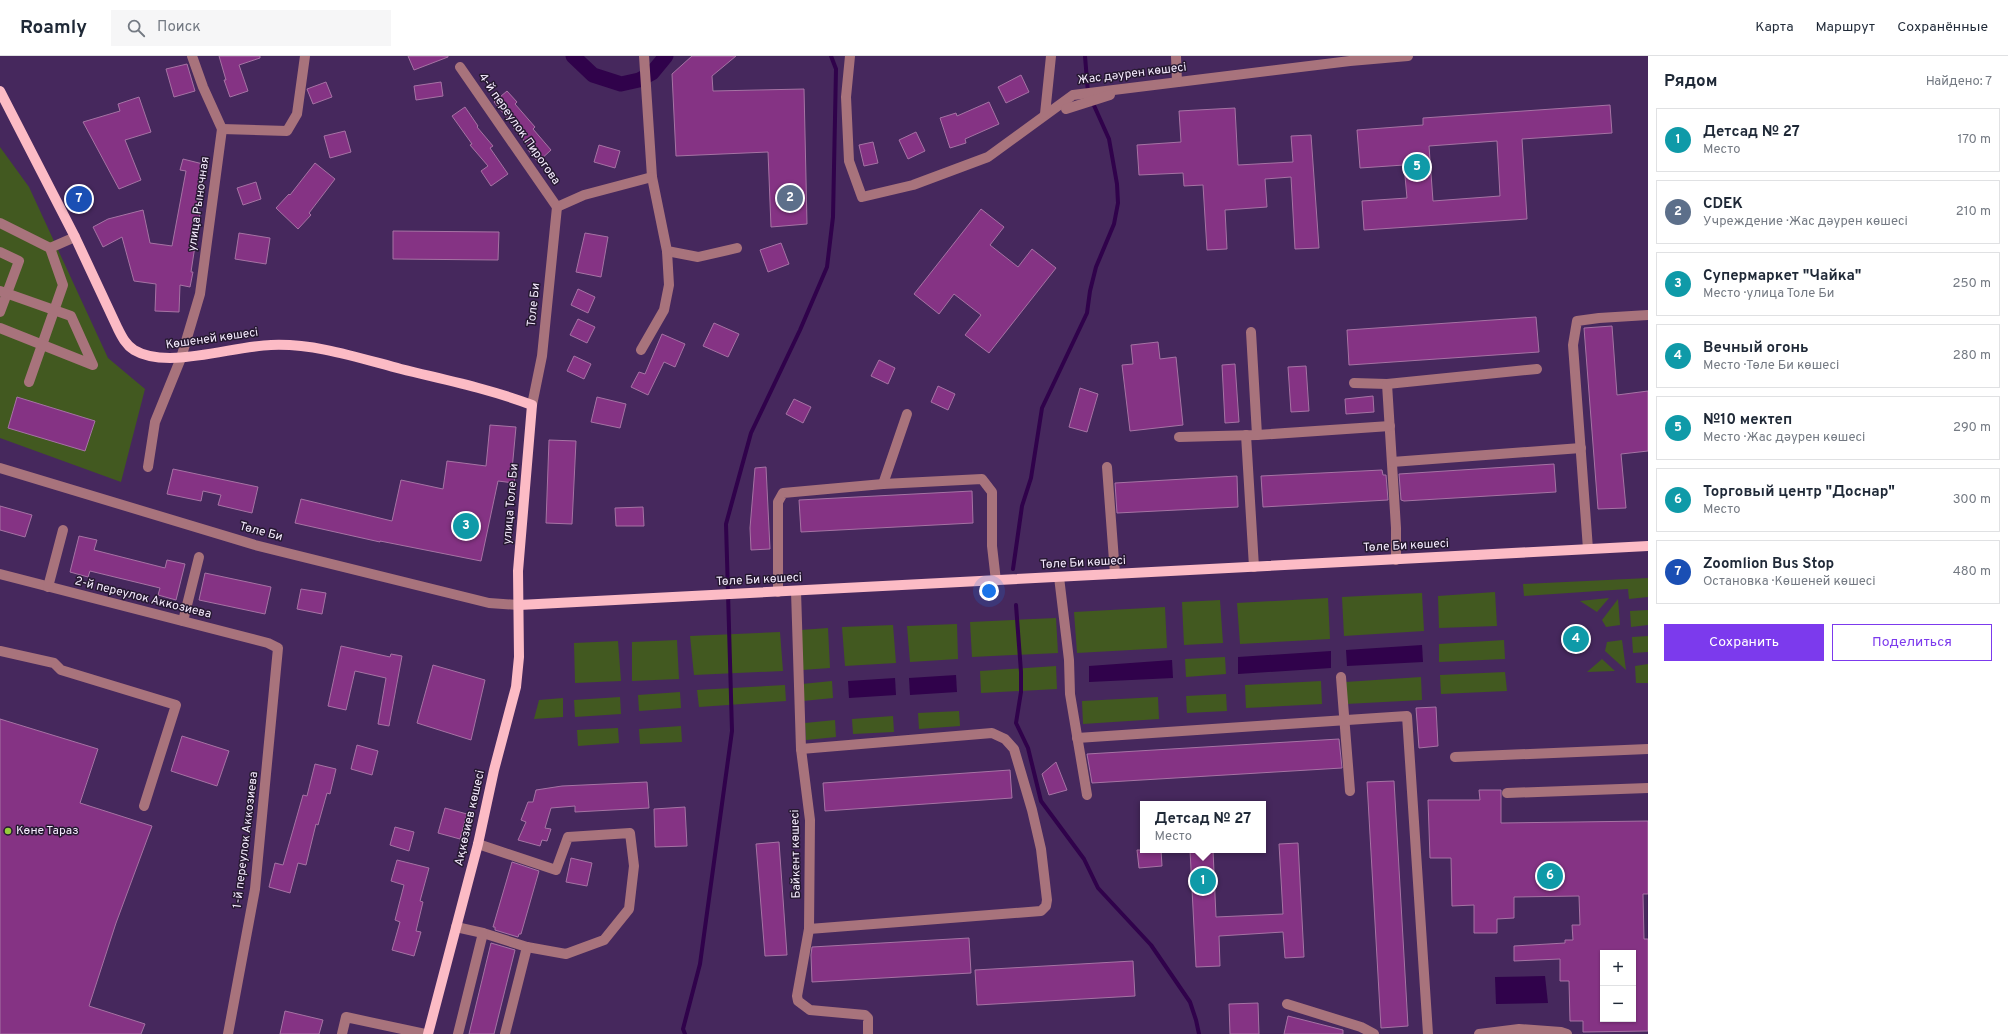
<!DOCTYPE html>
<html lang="ru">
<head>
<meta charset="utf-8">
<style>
  :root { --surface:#fff; --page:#f6f6f7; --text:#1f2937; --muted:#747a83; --line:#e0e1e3; --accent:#7c3aed }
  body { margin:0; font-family:Overpass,sans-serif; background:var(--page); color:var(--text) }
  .controls { position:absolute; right:12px; bottom:12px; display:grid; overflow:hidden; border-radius:0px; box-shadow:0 1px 3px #0004 }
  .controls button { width:36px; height:36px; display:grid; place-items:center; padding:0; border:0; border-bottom:1px solid var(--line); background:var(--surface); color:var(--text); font:20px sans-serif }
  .you { position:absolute; left:989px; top:535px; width:14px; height:14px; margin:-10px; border:3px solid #fff; border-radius:50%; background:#1a73e8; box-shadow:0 0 0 6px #1a73e833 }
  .badge { display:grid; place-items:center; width:26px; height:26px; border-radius:50%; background:var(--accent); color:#fff; font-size:13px; font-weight:700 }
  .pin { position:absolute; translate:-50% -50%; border:2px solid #fff; box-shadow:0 1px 4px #0006 }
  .popup { position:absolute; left:1140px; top:745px; width:126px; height:52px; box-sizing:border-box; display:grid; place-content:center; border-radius:0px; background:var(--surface); filter:drop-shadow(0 1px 3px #0005); font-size:13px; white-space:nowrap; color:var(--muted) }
  .popup b { font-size:15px; color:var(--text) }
  .popup::after { content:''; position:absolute; left:50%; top:100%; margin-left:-8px; border:8px solid transparent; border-top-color:var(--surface) }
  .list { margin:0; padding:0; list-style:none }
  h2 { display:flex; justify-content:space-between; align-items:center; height:52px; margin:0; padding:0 16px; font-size:17px }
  h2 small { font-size:13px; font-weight:400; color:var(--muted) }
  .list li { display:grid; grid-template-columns:26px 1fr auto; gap:12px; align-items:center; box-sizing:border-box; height:64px; margin:0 8px 8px; padding:0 8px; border:1px solid var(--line); border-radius:0px }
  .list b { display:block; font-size:15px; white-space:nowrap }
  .list p { margin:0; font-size:13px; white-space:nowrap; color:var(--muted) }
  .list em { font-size:13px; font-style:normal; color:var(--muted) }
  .actions { display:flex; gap:8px; padding:12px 16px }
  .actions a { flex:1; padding:9px 0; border:1px solid var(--accent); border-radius:0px; text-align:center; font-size:14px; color:var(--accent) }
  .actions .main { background:var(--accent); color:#fff }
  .icon { flex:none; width:22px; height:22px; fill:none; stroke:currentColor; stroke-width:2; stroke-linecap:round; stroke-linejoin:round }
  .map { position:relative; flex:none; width:1648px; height:978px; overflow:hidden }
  header { display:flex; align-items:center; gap:24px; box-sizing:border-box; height:56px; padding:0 20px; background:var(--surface); border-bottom:1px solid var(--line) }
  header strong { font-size:19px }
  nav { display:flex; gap:22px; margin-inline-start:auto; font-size:14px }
  .search { width:280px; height:36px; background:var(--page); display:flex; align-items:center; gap:10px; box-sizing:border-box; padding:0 14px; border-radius:0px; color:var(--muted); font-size:15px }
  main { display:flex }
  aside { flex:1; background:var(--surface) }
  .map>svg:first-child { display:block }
  .green { fill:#425920 }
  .water { fill:#30024b }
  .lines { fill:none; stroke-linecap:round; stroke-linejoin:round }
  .stream { stroke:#30024b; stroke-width:4 }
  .canal { stroke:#30024b; stroke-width:15 }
  .building { fill:#853384; stroke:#a673a4; fill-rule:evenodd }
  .minor { stroke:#a8737c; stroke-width:10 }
  .major { stroke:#fcbbc5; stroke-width:10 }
  .poi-dot { fill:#95cc3b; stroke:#261931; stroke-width:1.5 }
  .labels { text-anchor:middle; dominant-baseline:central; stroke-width:3; stroke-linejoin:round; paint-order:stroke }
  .street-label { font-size:12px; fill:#f5ebfe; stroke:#261931 }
  .poi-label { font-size:12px; fill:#f5ebfe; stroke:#261931; text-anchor:start }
</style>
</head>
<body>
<header>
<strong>Roamly</strong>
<div class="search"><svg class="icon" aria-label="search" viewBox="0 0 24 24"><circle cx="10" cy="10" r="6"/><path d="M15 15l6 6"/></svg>Поиск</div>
<nav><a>Карта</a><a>Маршрут</a><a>Сохранённые</a></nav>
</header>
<main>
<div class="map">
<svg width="1648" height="978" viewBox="0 0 1648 978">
  <rect width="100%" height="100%" fill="#46285d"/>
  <!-- green -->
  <g class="green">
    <path d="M0 91 29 131 108 302 145 333 121 426 0 382Z"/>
    <path d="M1648 522V541L1629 543 1628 533 1524 540 1523 528Z"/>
    <path d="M1495 536 1497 570 1439 572 1438 540Z"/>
    <path d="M1422 537 1424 575 1344 580 1342 541Z"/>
    <path d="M1328 542 1330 583 1240 588 1237 547Z"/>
    <path d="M1609 542 1597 556 1580 545Z"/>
    <path d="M1618 543 1620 569 1606 571 1602 564Z"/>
    <path d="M1220 544 1223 587 1184 589 1182 546Z"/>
    <path d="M1165 551 1167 592 1077 597 1074 556Z"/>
    <path d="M1648 554V569L1631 571 1630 555Z"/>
    <path d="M1056 562 1058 597 972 601 970 566Z"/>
    <path d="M957 568 958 603 910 606 907 570Z"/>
    <path d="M893 569 896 607 845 610 842 571Z"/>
    <path d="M828 572 830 612 802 614 800 574Z"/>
    <path d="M780 576 783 615 694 619 690 580Z"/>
    <path d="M1648 580V596L1633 597 1632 581Z"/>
    <path d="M677 584 679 623 632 625V586Z"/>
    <path d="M1504 584 1505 603 1439 606V588Z"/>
    <path d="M1622 584 1626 614 1605 595 1607 586Z"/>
    <path d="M618 585 621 625 575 627 574 587Z"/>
    <path d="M1225 601 1226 618 1186 621 1185 603Z"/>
    <path d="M1602 603 1615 615 1587 616Z"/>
    <path d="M1648 608V627H1636L1635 610Z"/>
    <path d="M1056 610 1057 633 981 637 980 615Z"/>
    <path d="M1505 616 1507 635 1441 638 1440 619Z"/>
    <path d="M1421 621 1422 644 1346 648 1345 626Z"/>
    <path d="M832 625 833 642 803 645 802 628Z"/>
    <path d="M1321 625 1322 648 1246 652 1245 629Z"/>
    <path d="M785 629 786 645 699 651 697 634Z"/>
    <path d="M680 636 681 652 639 655 638 639Z"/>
    <path d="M1226 638 1227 655 1187 657 1186 640Z"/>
    <path d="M620 641 621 658 575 661 574 644Z"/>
    <path d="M1158 641 1159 663 1083 668 1082 645Z"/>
    <path d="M563 642V661L534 663 539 644Z"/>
    <path d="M959 655 960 670 919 673 918 657Z"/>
    <path d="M893 660 894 676 853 678 852 663Z"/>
    <path d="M835 664 836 681 806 684 805 667Z"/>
    <path d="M681 670 682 686 640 688 639 673Z"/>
    <path d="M618 672 619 687 578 690 577 674Z"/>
  </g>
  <!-- water -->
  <g class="water">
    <path d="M1422 589 1423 606 1347 610 1346 594Z"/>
    <path d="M1331 595V612L1238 618V601Z"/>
    <path d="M1172 604 1173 622 1089 626V610Z"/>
    <path d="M956 619 957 636 910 639 909 622Z"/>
    <path d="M895 622 896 639 849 642 848 625Z"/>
    <path d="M1545 920 1548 947 1496 948 1495 921Z"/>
  </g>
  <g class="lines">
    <!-- stream -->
    <g class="stream">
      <path d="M1085 0 1088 37"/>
      <path d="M1013 513 1022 450 1031 422 1042 352 1087 257 1090 235 1096 211 1114 168 1118 147 1117 128 1109 83 1092 45"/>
      <path d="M1016 549 1021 616V636L1016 667 1028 692 1041 745 1084 803 1098 832 1151 889 1190 946 1196 964 1199 978"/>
      <path d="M685 978 683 973 700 908 732 675 726 468 751 377 800 274 827 211 833 161 836 13 831 0"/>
    </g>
    <!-- canal -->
    <path class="canal" d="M573 0 593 19 621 28 639 24 652 17 666 0"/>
  </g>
  <!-- building -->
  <g class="building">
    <path d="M219 0H260V2L239 9 248 35 230 41 224 24H226Z"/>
    <path d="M408 0H448V1L414 14Z"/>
    <path d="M692 0H736L712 20 713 35 804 33 807 168 771 171 768 96 676 100 672 18Z"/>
    <path d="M187 8 195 35 174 41 166 13Z"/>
    <path d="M1021 19 1029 36 1006 47 998 31Z"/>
    <path d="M326 26 332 41 313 48 307 33Z"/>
    <path d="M441 26 443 40 416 44 414 30Z"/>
    <path d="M507 35 517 46 515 48 535 71 533 73 551 94 538 106 528 94 530 92 512 70 513 69 494 46Z"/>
    <path d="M139 41 151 76 125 84 141 124 119 133 83 66 120 55 118 48Z"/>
    <path d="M989 46 999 68 965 83 966 87 950 92 940 62 956 57 957 60Z"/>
    <path d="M1610 49 1612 77 1522 83 1527 163 1364 174 1362 145 1407 142 1404 109 1360 112 1357 74 1423 69V62ZM1497 85 1500 140 1433 145 1429 90Z"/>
    <path d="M465 51 478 70 477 71 493 90 490 92 508 118 491 130 481 115 488 110 470 89 472 88 452 60Z"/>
    <path d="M1235 52 1238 109 1293 106 1291 80 1311 79 1319 192 1295 193 1291 121 1265 123 1267 151 1225 154 1227 193 1207 194 1203 129 1184 130 1183 117 1139 119 1137 89 1181 86 1179 55Z"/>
    <path d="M345 75 351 96 330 102 324 80Z"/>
    <path d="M916 76 925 95 908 103 899 84Z"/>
    <path d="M873 86 878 107 864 110 859 89Z"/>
    <path d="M599 89 620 95 615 112 594 106Z"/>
    <path d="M183 103 207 109 197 157H200L191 216H193L190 231 180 229 179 256 155 255 156 228 134 225 122 181 103 191 93 171 108 163 143 154 150 187 172 190 186 115 180 114Z"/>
    <path d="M315 107 335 123 309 157 311 159 298 173 276 152 289 138 290 139Z"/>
    <path d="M256 126 261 143 243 149 237 132Z"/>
    <path d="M981 153 1004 171 990 189 1018 211 1032 193 1056 212 989 297 965 279 981 259 954 238 939 258 914 238Z"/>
    <path d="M393 175 499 176 498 204 393 203Z"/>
    <path d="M239 177 270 182 266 208 235 203Z"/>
    <path d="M585 177 608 181 601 221 576 216Z"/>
    <path d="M781 187 789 208 768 216 760 194Z"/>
    <path d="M578 233 595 241 588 257 571 249Z"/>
    <path d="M1536 261 1539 296 1349 309 1347 274Z"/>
    <path d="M578 263 595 271 587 287 570 279Z"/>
    <path d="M714 267 739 278 728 301 703 290Z"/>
    <path d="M1612 270 1617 339 1648 335V395L1621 398 1626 452 1598 453 1584 272Z"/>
    <path d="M662 278 685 288 675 311 664 306 648 339 631 331 639 316 645 318Z"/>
    <path d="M1158 286 1160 303 1176 301 1183 369 1130 375 1122 309 1133 308 1131 289Z"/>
    <path d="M574 300 591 308 584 323 567 315Z"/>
    <path d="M879 304 895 312 888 328 871 320Z"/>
    <path d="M1235 308 1239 366 1225 367 1222 309Z"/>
    <path d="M1306 310 1309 355 1291 356 1288 311Z"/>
    <path d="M938 330 955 338 948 354 931 346Z"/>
    <path d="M1080 332 1098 338 1087 376 1069 371Z"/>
    <path d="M1373 340 1374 356 1346 358 1345 343Z"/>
    <path d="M17 341 95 365 85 395 8 372Z"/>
    <path d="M597 341 626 348 620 372 591 366Z"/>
    <path d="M794 343 811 351 803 367 786 358Z"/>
    <path d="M490 369 516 371 512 414H516L514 427 498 425 481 505 380 485V486L295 467 301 443 392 465 401 424 443 433 447 405 486 410Z"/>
    <path d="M549 384 576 385 572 468 546 467Z"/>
    <path d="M1554 408 1556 436 1404 445 1401 444 1399 418Z"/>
    <path d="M766 411 770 493 751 494 750 472 755 412Z"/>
    <path d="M173 413 258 431 252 457 218 449 221 439 203 435 201 445 167 438Z"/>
    <path d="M1382 414 1383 419H1386L1388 444 1263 451 1261 420Z"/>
    <path d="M1237 420 1238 451 1117 457 1115 427Z"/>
    <path d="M972 435 973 467 801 476 799 444Z"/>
    <path d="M0 450 32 459 25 481 0 474Z"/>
    <path d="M643 451 644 470H616L615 452Z"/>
    <path d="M79 480 97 484 94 494 165 512 167 504 185 508 176 544 158 539 160 532 90 515 88 521 70 516Z"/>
    <path d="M205 517 271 531 265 558 199 544Z"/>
    <path d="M301 533 326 537 322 558 297 553Z"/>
    <path d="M341 590 390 601 391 598 402 600 389 670 378 668 386 622 355 615 346 654 328 650Z"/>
    <path d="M433 609 485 624 471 684 417 667Z"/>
    <path d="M1436 651 1438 690 1419 692 1416 652Z"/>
    <path d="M0 663 98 693 80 747 152 770 116 867 89 950 145 968 141 978H0Z"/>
    <path d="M182 680 229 695 217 730 171 715Z"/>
    <path d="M1339 683 1342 712 1092 727 1087 698Z"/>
    <path d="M357 689 378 695 372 719 351 713Z"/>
    <path d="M1056 706 1067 734 1049 739 1042 718Z"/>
    <path d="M315 708 336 713 330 738 327 737 318 769 316 768 306 809 298 807 290 837 269 831 275 807 283 809 303 739 307 740Z"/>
    <path d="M1010 714 1012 742 825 755 823 727Z"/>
    <path d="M1394 725 1408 970 1381 972 1367 726Z"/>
    <path d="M647 726 649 752 575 756V750L551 752 545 772 551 773 547 785 542 784 540 790 518 784 526 766 521 764 528 746H533L536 734 562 730Z"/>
    <path d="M1479 734H1501V767L1648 765V838H1643L1644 883H1648V975L1583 976V965H1570L1569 925H1560V903L1514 905V890L1565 887V884H1573L1572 869H1580L1579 840 1514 841V862L1497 863V877H1474V849L1452 850 1451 802H1430L1428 744H1480ZM1603 897H1633V963H1603Z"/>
    <path d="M685 751 687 790 655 791 654 753Z"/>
    <path d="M445 752 467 758 460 783 438 777Z"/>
    <path d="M395 771 414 776 409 795 390 789Z"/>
    <path d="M779 786 787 899 765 900 756 788Z"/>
    <path d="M1298 787 1304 901 1285 902 1283 876 1219 880 1220 910 1196 911 1190 794H1213L1216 861 1283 858 1279 788Z"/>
    <path d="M1137 794H1161L1162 810 1139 812Z"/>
    <path d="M571 802 592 807 587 830 566 826Z"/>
    <path d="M397 804 429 812 420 845 423 846 416 875 421 876 414 900 392 894 400 866 395 864 404 829 391 825Z"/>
    <path d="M512 806 539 815 521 878H519L518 881 495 874V871H493Z"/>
    <path d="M969 882 971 917 812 926 811 899 812 891Z"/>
    <path d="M491 887 515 894 494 978H469Z"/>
    <path d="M1133 905 1135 940 977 949 975 914Z"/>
    <path d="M1258 947 1259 978H1230L1229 948Z"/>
    <path d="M285 955 323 964 319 978H280Z"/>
    <path d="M1288 960 1343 974V978H1284Z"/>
  </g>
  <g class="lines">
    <!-- minor -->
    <g class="minor">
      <path d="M644 0 652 121 667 195 698 201 737 192"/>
      <path d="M850 0 846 41 849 105 862 141 913 129 988 101 1073 39 1350 5 1408 0"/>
      <path d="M1176 0 1177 26"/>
      <path d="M460 11 557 151"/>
      <path d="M1066 53 1110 39"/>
      <path d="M1045 58 1051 0"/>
      <path d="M222 73 287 75 297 58 305 0"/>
      <path d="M557 151 584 139 652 121"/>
      <path d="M0 167 50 192 63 229 29 326"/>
      <path d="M50 192 75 181"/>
      <path d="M0 196 19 205 0 256"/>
      <path d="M0 235 71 260 93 309 0 272"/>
      <path d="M1251 276 1257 379"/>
      <path d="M641 294 664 254 669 229 667 195"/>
      <path d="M1354 327 1387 328 1537 313"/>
      <path d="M1387 328 1396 472V504"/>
      <path d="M532 349 542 300 557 151"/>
      <path d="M1246 379 1254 511"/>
      <path d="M1179 381 1257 379 1390 370"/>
      <path d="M1392 406 1581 392"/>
      <path d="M148 411 155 366 181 302 200 238 222 73 203 31 192 0"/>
      <path d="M1107 411 1115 518"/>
      <path d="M0 412 255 489 489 547 519 549"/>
      <path d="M883 428 907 358"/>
      <path d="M1588 493 1573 289 1577 265 1599 262 1648 259"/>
      <path d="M0 518 268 587 278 592 255 833 228 978"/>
      <path d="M1059 521 1069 604 1070 638 1087 739"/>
      <path d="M48 531 63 474"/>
      <path d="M796 535 801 693 810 764 809 873 797 940 798 945 810 954 865 959 868 962V978"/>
      <path d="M778 536V446L783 437 883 428 982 423 992 436V490L996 525"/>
      <path d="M183 565 199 501"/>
      <path d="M0 595 54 607 61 614 176 649 144 750"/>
      <path d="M1341 621 1350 735"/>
      <path d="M1077 682 1407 660 1428 978"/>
      <path d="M801 693 992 677 1005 683 1014 693 1032 754 1041 793 1047 844 1046 850 1041 855 809 873"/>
      <path d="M1455 701 1648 693"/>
      <path d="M1507 737 1648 732"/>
      <path d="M456 871 483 877 527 891 566 898 604 884 629 853 634 810 630 777 568 781 556 814 478 788"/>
      <path d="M1287 948 1361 971 1374 978"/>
      <path d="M342 978 346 961 425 978"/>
      <path d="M458 978 483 877"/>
      <path d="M505 978 527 891"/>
      <path d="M1479 978 1519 973 1561 976 1567 978"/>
    </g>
    <!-- major -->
    <g class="major">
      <path d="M0 35 75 181 118 273C122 281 126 289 134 294 167 314 232 290 271 289 315 287 359 302 401 313 445 324 490 333 532 349L518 515 519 601 516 631 494 714 478 788 428 978"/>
      <path d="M519 549 1648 490"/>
    </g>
  </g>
  <!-- markers -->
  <circle class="poi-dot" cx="8" cy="775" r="4"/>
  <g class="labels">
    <!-- street labels -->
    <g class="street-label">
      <text transform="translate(1132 18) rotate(-7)">Жас дәурен көшесі</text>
      <text transform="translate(519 73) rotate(55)">4-й переулок Пирогова</text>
      <text transform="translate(199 148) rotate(-82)">улица Рыночная</text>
      <text transform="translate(534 249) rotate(-84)">Толе Би</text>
      <text transform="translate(212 283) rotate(-8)">Көшеней көшесі</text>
      <text transform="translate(511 448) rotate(-85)">улица Толе Би</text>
      <text transform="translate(261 476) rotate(15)">Төле Би</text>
      <text transform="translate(1406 490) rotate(-3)">Төле Би көшесі</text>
      <text transform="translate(1083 507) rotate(-3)">Төле Би көшесі</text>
      <text transform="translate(759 524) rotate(-3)">Төле Би көшесі</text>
      <text transform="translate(143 542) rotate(14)">2-й переулок Аккозиева</text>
      <text transform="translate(470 762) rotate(-77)">Ақкөзиев көшесі</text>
      <text transform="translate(246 784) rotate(-83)">1-й переулок Аккозиева</text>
      <text transform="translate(796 798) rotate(-91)">Байкент көшесі</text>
    </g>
    <!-- poi labels -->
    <g class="poi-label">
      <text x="16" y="775">Көне Тараз</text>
    </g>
  </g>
</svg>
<div class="controls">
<button>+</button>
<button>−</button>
</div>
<div class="you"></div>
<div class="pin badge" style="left:1203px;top:825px;background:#0f9aa8">1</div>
<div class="popup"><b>Детсад № 27</b>Место</div>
<div class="pin badge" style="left:790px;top:142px;background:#5c6f8a">2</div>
<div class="pin badge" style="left:466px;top:470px;background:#0f9aa8">3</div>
<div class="pin badge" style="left:1576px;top:583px;background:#0f9aa8">4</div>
<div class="pin badge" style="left:1417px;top:111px;background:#0f9aa8">5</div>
<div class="pin badge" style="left:1550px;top:820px;background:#0f9aa8">6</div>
<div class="pin badge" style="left:79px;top:143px;background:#1a4fb4">7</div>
</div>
<aside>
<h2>Рядом<small>Найдено: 7</small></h2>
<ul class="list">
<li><span class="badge" style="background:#0f9aa8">1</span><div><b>Детсад № 27</b><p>Место</p></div><em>170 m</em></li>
<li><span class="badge" style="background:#5c6f8a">2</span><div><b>CDEK</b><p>Учреждение · Жас дәурен көшесі</p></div><em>210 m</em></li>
<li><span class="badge" style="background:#0f9aa8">3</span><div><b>Супермаркет &quot;Чайка&quot;</b><p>Место · улица Толе Би</p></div><em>250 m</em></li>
<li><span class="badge" style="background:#0f9aa8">4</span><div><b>Вечный огонь</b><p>Место · Төле Би көшесі</p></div><em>280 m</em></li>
<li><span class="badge" style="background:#0f9aa8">5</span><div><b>№10 мектеп</b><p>Место · Жас дәурен көшесі</p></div><em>290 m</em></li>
<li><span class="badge" style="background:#0f9aa8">6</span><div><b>Торговый центр &quot;Доснар&quot;</b><p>Место</p></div><em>300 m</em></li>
<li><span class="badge" style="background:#1a4fb4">7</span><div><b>Zoomlion Bus Stop</b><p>Остановка · Көшеней көшесі</p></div><em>480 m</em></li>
</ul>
<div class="actions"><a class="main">Сохранить</a><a>Поделиться</a></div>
</aside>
</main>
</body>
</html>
